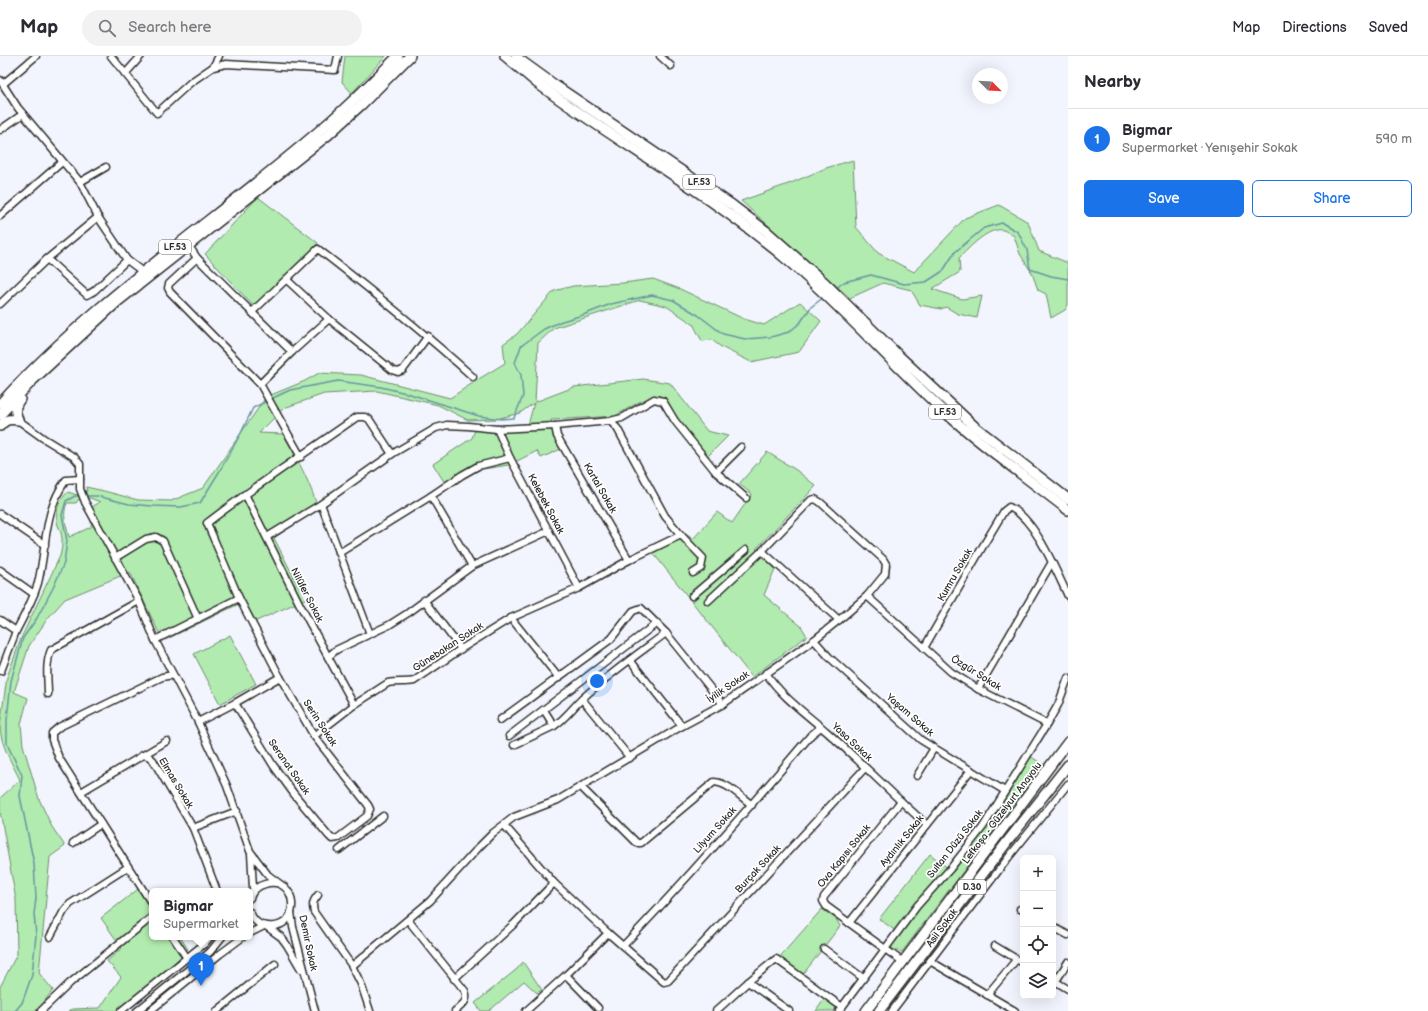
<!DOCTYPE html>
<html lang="en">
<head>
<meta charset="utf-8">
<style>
  :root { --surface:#fff; --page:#f2f2f3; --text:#2b2b33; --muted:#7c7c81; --line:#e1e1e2; --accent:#1a73e8 }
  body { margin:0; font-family:"Balsamiq Sans",sans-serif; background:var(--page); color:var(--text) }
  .controls { position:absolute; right:12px; bottom:12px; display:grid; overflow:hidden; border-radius:6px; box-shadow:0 4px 16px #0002 }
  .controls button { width:36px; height:36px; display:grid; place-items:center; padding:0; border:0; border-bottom:1px solid var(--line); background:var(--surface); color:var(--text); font:20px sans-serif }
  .compass { position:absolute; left:972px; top:12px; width:36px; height:36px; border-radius:50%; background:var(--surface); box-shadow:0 4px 16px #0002; rotate:114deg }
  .you { position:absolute; left:597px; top:625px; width:14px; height:14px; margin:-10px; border:3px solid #fff; border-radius:50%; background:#1a73e8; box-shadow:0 0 0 6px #1a73e833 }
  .badge { display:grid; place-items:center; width:26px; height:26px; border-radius:50%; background:var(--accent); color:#fff; font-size:13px; font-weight:700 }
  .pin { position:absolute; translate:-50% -33px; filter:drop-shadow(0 1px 2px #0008) }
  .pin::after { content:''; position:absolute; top:21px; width:14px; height:12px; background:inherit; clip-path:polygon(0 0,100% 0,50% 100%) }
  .popup { position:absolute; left:149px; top:832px; width:104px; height:52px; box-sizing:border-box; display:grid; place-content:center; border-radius:6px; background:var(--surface); filter:drop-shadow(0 1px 3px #0005); font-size:13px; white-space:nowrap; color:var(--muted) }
  .popup b { font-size:15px; color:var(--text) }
  .popup::after { content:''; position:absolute; left:50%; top:100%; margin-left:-8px; border:8px solid transparent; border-top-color:var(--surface) }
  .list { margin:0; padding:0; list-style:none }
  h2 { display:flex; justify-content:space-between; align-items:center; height:52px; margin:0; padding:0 16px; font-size:17px }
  h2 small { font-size:13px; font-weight:400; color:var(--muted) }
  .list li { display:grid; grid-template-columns:26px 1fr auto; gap:12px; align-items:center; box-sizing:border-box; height:60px; padding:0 16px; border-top:1px solid var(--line) }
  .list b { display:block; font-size:15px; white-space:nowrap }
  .list p { margin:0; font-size:13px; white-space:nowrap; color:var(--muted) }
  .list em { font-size:13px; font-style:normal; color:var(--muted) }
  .actions { display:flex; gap:8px; padding:12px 16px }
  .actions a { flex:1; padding:9px 0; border:1px solid var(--accent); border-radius:6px; text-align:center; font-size:14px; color:var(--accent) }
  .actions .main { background:var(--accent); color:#fff }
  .icon { flex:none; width:22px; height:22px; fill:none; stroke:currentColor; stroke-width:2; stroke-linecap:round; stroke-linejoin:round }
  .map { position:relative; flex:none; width:1068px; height:955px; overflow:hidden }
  header { display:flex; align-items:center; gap:24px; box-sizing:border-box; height:56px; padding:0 20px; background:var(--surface); border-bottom:1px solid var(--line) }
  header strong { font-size:19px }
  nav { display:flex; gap:22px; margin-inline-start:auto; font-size:14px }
  .search { width:280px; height:36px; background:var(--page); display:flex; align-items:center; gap:10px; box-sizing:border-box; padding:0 14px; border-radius:22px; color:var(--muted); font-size:15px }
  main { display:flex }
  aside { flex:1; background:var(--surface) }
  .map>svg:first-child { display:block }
  .green { fill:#b1ebaf; stroke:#6e8b6d; fill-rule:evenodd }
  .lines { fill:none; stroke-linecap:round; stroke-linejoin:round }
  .stream { stroke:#6795a1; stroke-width:1.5 }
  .minor-casing { stroke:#2b2b2b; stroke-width:9 }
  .highway-casing { stroke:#2b2b2b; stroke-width:12 }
  .minor { stroke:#fff; stroke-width:6 }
  .highway { stroke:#fff; stroke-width:9 }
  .labels { text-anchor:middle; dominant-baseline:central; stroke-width:3.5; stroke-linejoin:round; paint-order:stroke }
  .shield { fill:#fff; stroke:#6b6b6b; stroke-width:1 }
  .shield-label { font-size:9px; font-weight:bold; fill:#2b2b2b }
  .street-label { font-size:10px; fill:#2b2b2b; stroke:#fff }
</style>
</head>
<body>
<header>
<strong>Map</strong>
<div class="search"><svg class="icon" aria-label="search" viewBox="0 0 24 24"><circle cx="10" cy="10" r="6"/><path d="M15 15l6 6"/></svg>Search here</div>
<nav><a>Map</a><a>Directions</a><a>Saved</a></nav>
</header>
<main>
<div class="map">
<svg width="1068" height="955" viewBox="0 0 1068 955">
  <rect width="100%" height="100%" fill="#f2f5fe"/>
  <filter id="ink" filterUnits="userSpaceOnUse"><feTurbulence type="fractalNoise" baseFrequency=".025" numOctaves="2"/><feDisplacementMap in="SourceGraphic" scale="8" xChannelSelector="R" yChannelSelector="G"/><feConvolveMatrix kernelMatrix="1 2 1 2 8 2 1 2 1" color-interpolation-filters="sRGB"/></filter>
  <g filter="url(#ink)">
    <!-- green -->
    <g class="green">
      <path d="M345 0H386L352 37 342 26Z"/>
      <path d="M853 104 856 171 878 197 914 216 965 162 999 149 1028 166 1039 195 1068 207V249L1065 254 1051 262 1046 238 1038 234 1032 217 1020 198 1014 180C1011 178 1006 175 1003 174 988 171 969 192 959 202L960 216 932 233 962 243 982 240 977 262 958 258 946 251 941 253 920 249 911 234 883 227 850 242 741 145 791 127 826 112Z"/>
      <path d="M258 141 318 187 256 253 205 198Z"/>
      <path d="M653 223 680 233 744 263 764 269 800 246 821 265 799 296 751 306 721 291 712 284 702 285 693 268 666 250 640 244 554 272 538 287 535 346 574 331 643 323 670 327 707 375 728 380 708 400 660 340 641 345 615 360 551 364 561 393 541 402 537 395 509 409 477 414 448 432 433 408 472 382 476 371 528 369 534 347 520 357 496 363 468 364 438 349 377 335 324 338 284 352 259 377 283 378C296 400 311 428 318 453L274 482 305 543 252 567 245 545 165 584 158 575 130 516 65 543 48 562 29 590 14 636 28 642 21 668 23 689 39 743 52 771 65 790 50 801 39 917 53 934 37 955H0V931L17 898 16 844 0 755V742L20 724C12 707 0 688 0 670L7 621 22 580 60 500C62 492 63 485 61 477 60 473 57 469 57 465 55 453 60 443 68 436L77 439 87 435 86 431 104 435 138 444 171 445 203 432 266 341 305 325 319 317 361 319 450 342 482 321 505 307 503 288 517 278 554 235 573 230 623 227ZM90 442 100 446 92 451 91 471 69 481C66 468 62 459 67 447H76L78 444Z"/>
      <path d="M767 396 796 414 816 430 756 493 775 513 764 539 801 570 807 580 752 621 653 497 687 479 693 483 717 456 732 467 752 438 739 428Z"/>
      <path d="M230 579 256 628 220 648 194 598Z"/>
      <path d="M1030 700 1044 709 902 896 890 892 900 878 879 863 930 798 953 816 986 771Z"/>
      <path d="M142 830 152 843V881H180L188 893 162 919 116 955H69L72 953 100 952 121 921 107 905 122 892 101 862Z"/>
      <path d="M822 853 836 863 840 870 801 921 777 904Z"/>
      <path d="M523 906 542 934 537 937 524 925 489 955H481L475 947 517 913Z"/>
      <path d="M825 942 844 955H816Z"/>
    </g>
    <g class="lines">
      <!-- stream -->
      <g class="stream">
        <path d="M835 233 844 226 871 219 904 228 926 226 943 215 955 196 984 172 1002 167 1018 176 1027 194 1030 213 1051 220 1068 223"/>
        <path d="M271 343 290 334 338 325 381 331 410 338 479 360 501 363 514 362 523 340 521 319 515 307 521 290 544 273 562 265 583 259 611 248 652 239 673 244 698 259 723 278 745 283 771 281 789 276 800 267 811 251 824 241"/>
        <path d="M84 440H97L129 448 152 450 181 451 200 447 219 416 241 377 253 352 267 345"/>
        <path d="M15 955 22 947 32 919 36 879 34 858 36 842 34 808 20 740 22 719 7 688V664L11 625 23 582 37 562 53 532 64 507 67 485 62 459 66 445 75 440H81"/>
      </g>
      <defs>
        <g id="minor">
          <path d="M111 0 157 57 191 26 213 11 226 8 335 14 338 0"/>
          <path d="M660 0 671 10"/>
          <path d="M213 11 219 0"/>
          <path d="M125 18 141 0"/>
          <path d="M0 24 18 52 80 126 98 161 127 204 139 213 140 218"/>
          <path d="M3 28 36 0"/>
          <path d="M0 74 23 58"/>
          <path d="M80 126 106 111"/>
          <path d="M0 160 62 106"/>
          <path d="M189 190 197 202 292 296"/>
          <path d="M197 202 169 228 168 232 170 236 260 328 301 401"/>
          <path d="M47 203 87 239 94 235 127 204"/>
          <path d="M287 224 329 263 392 314 398 316 403 314 428 280"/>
          <path d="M0 248 47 203 98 161"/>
          <path d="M252 256 318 193C371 234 423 276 473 321"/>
          <path d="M260 328 292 296 329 263"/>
          <path d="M18 364 43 382 74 401 80 408V433L85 446 139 545 155 584 198 666 227 730 250 795 268 819 280 828"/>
          <path d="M610 365 622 362 654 343 663 345 675 365 716 416 746 442"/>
          <path d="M555 370 557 380 629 504"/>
          <path d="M497 373 510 402 579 532"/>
          <path d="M716 416 741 391"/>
          <path d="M245 438 300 549 354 649"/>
          <path d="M431 440 472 510"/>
          <path d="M321 448 370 578"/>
          <path d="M0 458 45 489"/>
          <path d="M681 479 703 502 701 512 693 517"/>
          <path d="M267 481 321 448 392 398 436 372 447 369 468 370 497 373 555 370 610 365 617 372 665 460 681 479 629 504 579 532 511 562 461 593 414 625C405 627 397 625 388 627L354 649 314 680"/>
          <path d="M762 495 839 564"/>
          <path d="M339 497 431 440 462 419 478 410 510 402"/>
          <path d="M115 502 146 483 156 481 163 485 198 563"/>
          <path d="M0 514 34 538"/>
          <path d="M692 540 746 494"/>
          <path d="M867 540 951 616 978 633 1047 668"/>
          <path d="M424 544 461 593"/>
          <path d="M511 562 559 622"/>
          <path d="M0 564 16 575C24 560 33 544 38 527 47 491 43 456 66 424L80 423"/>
          <path d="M155 584 239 542"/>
          <path d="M814 584 829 601 921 684 1005 735"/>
          <path d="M924 592 983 490 1004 455 1009 451C1035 462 1056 515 1068 540"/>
          <path d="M328 601 336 594 389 569 408 557 472 510 549 475"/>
          <path d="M630 604 682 670"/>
          <path d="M0 614 1 615 16 575"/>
          <path d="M766 617C782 641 805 657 827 676 861 706 893 739 927 769"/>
          <path d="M978 633 1052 506"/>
          <path d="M48 638C48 624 45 608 51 594L139 545"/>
          <path d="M582 643 630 702"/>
          <path d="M235 647 273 709 294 738 329 780 332 783 338 782 367 760 370 753 368 749 314 680 280 621 239 542 207 467C255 430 307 396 357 361H365L369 363 392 398"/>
          <path d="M544 654 554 670C566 662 573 651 583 642 609 618 638 598 666 577"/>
          <path d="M500 664 611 583 633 555 641 552 666 577 723 648"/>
          <path d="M198 666 235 647 280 621"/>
          <path d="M509 680 657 567"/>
          <path d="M514 689 554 670"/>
          <path d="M142 699 148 700 153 704 193 772 217 835"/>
          <path d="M917 720 934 692"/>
          <path d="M581 731 637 787H641L714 726C728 727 740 740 752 749"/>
          <path d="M81 736 167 685"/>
          <path d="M901 745 824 841 823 845 826 850 903 906"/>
          <path d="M504 769 554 827 608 877 664 926 668 925 865 712"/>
          <path d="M193 772 237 755"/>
          <path d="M73 787 101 768"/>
          <path d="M339 794 383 760"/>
          <path d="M251 797 253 832 252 837"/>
          <path d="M318 839C313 845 312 848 314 856L352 910 361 928 370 955"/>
          <path d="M250 842C252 835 258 830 265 828 298 818 303 874 268 870 259 870 253 864 250 856"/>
          <path d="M152 848 59 702 52 684V677L59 671 162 621 173 619"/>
          <path d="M1020 853 1023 854"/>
          <path d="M291 856 293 871 315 955"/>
          <path d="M408 864 465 935C469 945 462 949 455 955"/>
          <path d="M849 867 971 714"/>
          <path d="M266 870 281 881 287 889 301 913"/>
          <path d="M1053 871 1068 879"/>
          <path d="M250 877 264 870"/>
          <path d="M50 881 64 855 70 848 128 811"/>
          <path d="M173 881 187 902"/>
          <path d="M623 890C688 822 750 751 811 679L821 671"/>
          <path d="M995 890 1023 907"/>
          <path d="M824 893 863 922"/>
          <path d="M930 905 1015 955"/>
          <path d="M352 910 430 845 480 790 493 777 514 761 558 744 682 670 723 648 814 584 839 564 867 540 885 518 886 508 883 503 820 446 815 443 811 444 762 495 708 545"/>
          <path d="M566 919 598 952"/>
          <path d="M454 923 514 868 554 827"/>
          <path d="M1053 924 1068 933"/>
          <path d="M1056 925 1068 906"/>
          <path d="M748 926 789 955"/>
          <path d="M987 939 1016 904"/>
          <path d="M41 955 70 927 152 861"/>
          <path d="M121 955 204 888 210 881"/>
          <path d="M137 955 210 896 222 881"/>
          <path d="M150 955 220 898 243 881"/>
          <path d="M217 955 275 908"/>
          <path d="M526 955 566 919 608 877"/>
          <path d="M716 955 748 926 776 903 842 951"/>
          <path d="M839 955 917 850 950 813 983 771 1047 668 1058 649 1068 622"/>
          <path d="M892 955 1008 802 1068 728"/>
        </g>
        <g id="highway">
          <path d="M505 0 537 27 559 43C635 96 715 142 785 202 842 250 891 307 947 358 985 392 1027 422 1068 454"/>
          <path d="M516 0 520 4 556 30 732 149 766 175 825 227 899 300 974 370 1068 443"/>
          <path d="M0 348C96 241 218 163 326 69 351 48 374 24 398 0"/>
          <path d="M0 359 34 323 117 246 328 79 361 49 410 0"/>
          <path d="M0 370C6 363 9 363 18 364 15 355 14 351 20 343"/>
          <path d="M866 955 1068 686"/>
          <path d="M879 955 1007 786 1068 709"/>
        </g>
      </defs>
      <!-- minor casing -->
      <use href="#minor" class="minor-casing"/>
      <!-- highway casing -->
      <use href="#highway" class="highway-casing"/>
      <!-- minor -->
      <use href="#minor" class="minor"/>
      <!-- highway -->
      <use href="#highway" class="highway"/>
    </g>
  </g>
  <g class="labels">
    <!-- shield labels -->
    <g class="shield">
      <rect x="683" y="119" width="32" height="14" rx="3"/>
      <rect x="159" y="184" width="32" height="14" rx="3"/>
      <rect x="929" y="349" width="32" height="14" rx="3"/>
      <rect x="958" y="824" width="28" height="14" rx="3"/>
    </g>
    <g class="shield-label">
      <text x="699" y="126">LF.53</text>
      <text x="175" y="191">LF.53</text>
      <text x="945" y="356">LF.53</text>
      <text x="972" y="831">D.30</text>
    </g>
    <!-- street labels -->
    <g class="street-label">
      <text transform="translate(600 432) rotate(60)">Kartal Sokak</text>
      <text transform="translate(546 448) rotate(62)">Kelebek Sokak</text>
      <text transform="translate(955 519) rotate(-60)">Kumru Sokak</text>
      <text transform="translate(307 539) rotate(63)">Nilüfer Sokak</text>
      <text transform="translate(448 591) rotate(-33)">Günebakan Sokak</text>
      <text transform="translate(976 617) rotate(32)">Özgür Sokak</text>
      <text transform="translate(728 631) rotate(-34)">İyilik Sokak</text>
      <text transform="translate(910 659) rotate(41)">Yaşam Sokak</text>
      <text transform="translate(320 667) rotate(57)">Serin Sokak</text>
      <text transform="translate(852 686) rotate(43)">Yasa Sokak</text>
      <text transform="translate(289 711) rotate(55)">Seranat Sokak</text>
      <text transform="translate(176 727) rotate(59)">Elmas Sokak</text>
      <text transform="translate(1002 757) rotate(-53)">Lefkoşa - Güzelyurt Anayolu</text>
      <text transform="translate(715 774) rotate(-48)">Lilyum Sokak</text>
      <text transform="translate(902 785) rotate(-51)">Aydınlık Sokak</text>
      <text transform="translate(955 788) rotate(-52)">Sultan Düzü Sokak</text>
      <text transform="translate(844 800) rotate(-51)">Ova Kapısı Sokak</text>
      <text transform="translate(758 813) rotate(-47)">Burçak Sokak</text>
      <text transform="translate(942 872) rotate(-53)">Asil Sokak</text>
      <text transform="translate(308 887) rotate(78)">Demir Sokak</text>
    </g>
  </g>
</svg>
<div class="controls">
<button>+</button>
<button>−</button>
<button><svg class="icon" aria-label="locate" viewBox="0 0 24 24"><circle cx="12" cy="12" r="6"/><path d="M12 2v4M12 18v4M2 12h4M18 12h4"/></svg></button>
<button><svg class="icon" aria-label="layers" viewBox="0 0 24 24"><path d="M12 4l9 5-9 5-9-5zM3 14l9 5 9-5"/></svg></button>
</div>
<svg class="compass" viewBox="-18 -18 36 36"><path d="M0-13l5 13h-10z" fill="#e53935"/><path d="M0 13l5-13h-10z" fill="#7c7c81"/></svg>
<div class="you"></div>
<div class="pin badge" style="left:201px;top:930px">1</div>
<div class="popup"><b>Bigmar</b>Supermarket</div>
</div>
<aside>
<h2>Nearby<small></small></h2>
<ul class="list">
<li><span class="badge">1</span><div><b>Bigmar</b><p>Supermarket · Yenışehir Sokak</p></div><em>590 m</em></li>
</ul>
<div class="actions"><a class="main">Save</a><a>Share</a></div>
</aside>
</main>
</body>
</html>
